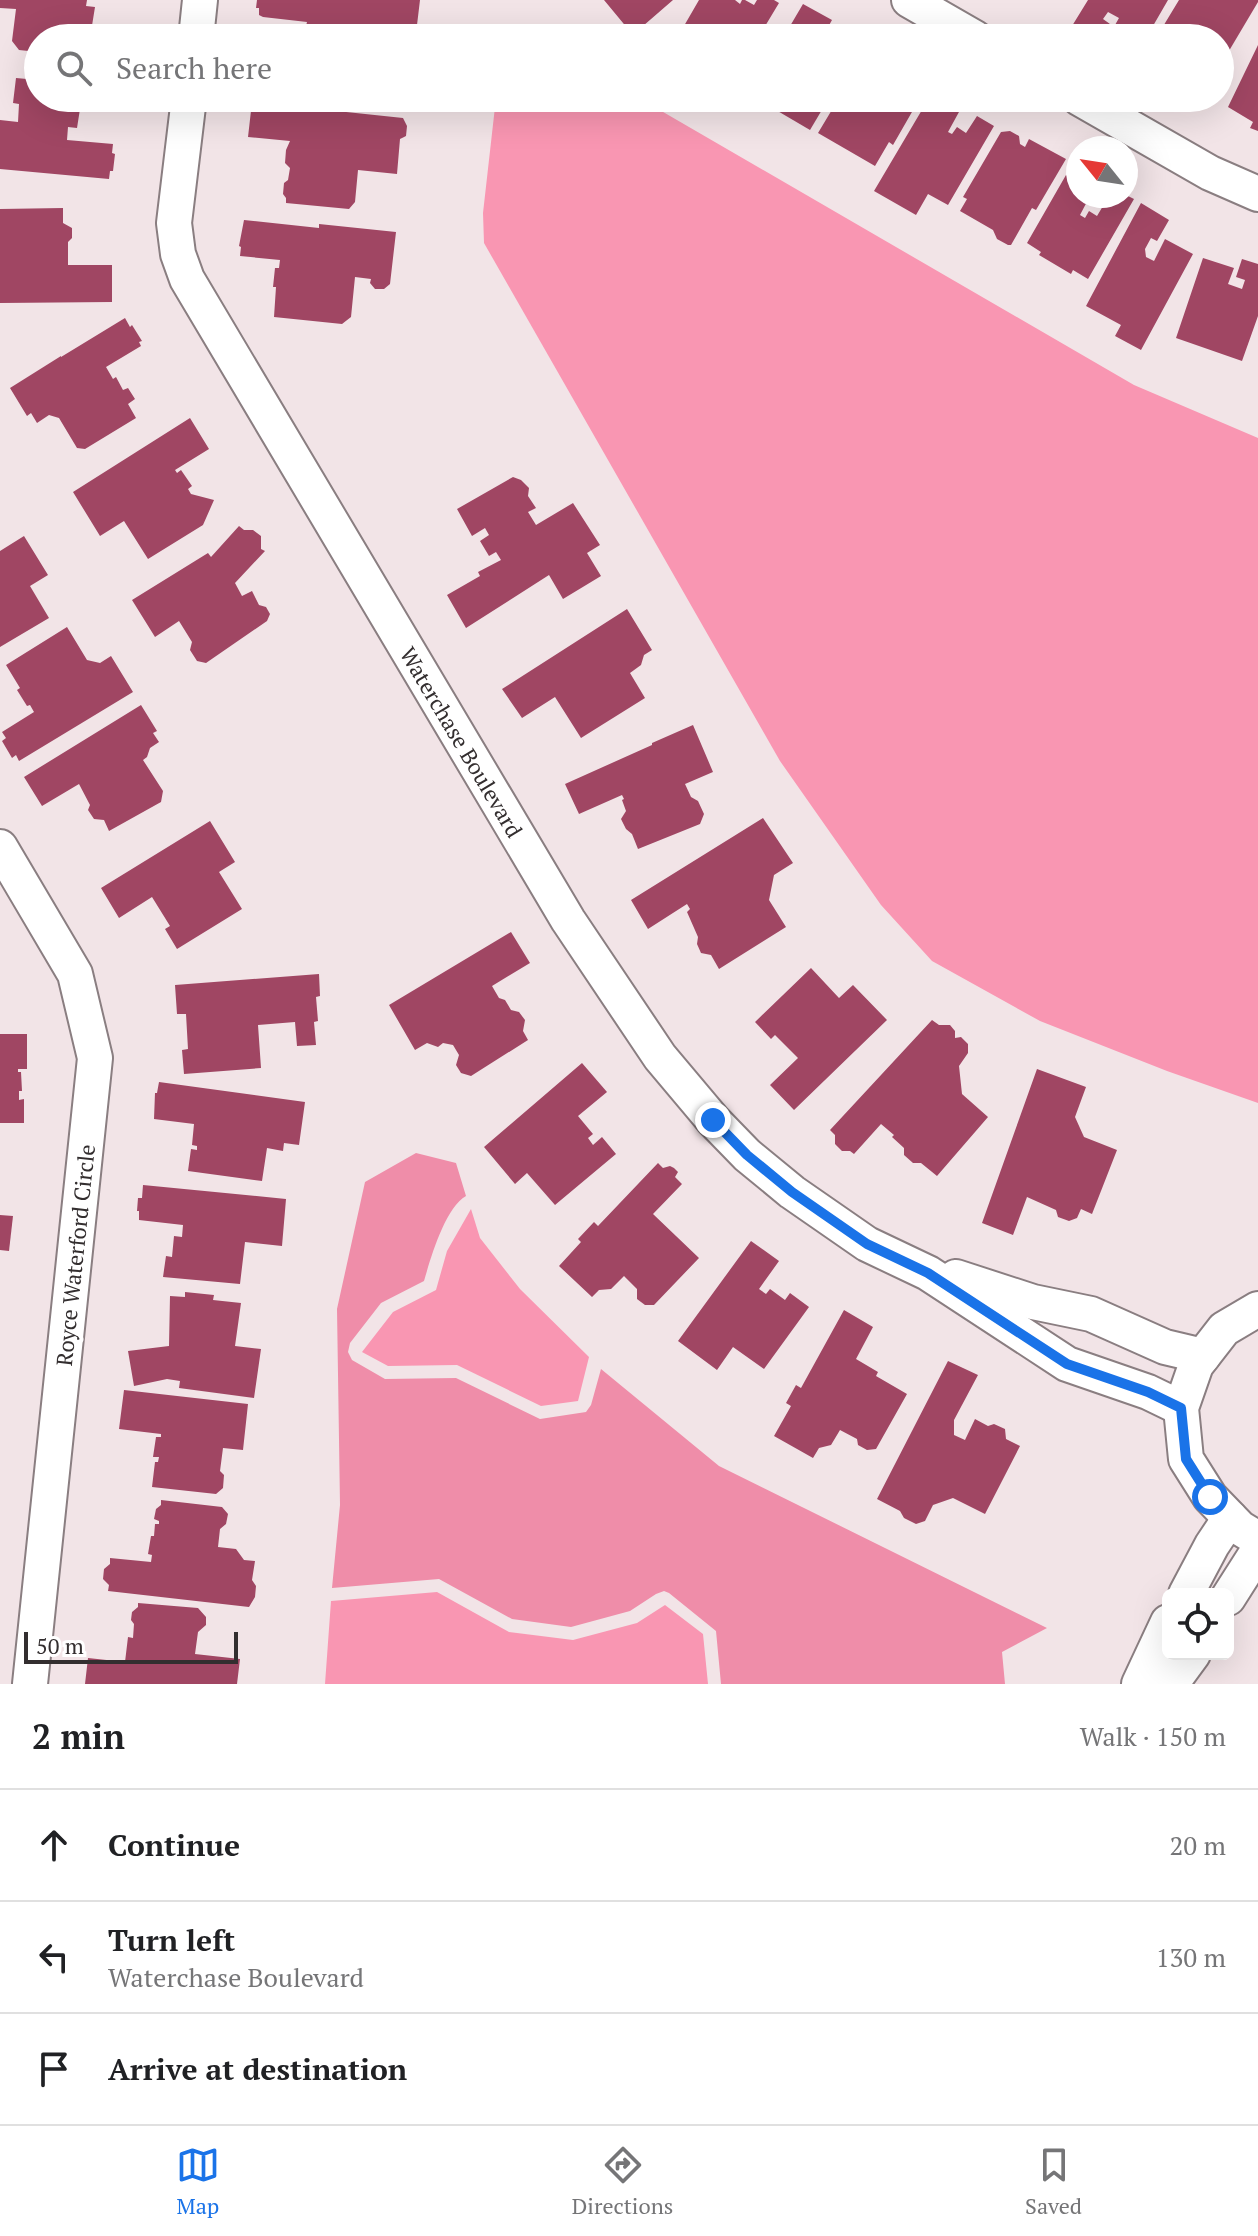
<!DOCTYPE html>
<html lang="en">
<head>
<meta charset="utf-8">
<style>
  :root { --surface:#fff; --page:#f6f6f6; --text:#202124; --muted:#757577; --line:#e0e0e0; --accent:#1a73e8 }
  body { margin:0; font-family:"PT Serif",serif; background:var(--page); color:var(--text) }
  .controls { position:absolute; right:24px; bottom:24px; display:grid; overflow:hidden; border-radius:12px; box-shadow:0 8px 32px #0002 }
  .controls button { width:72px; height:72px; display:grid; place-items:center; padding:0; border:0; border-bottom:2px solid var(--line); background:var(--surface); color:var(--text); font:40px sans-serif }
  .compass { position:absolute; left:1066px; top:136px; width:72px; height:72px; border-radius:50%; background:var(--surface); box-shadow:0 8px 32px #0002; rotate:300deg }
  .scale { position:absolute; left:24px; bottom:20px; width:214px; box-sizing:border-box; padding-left:8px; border:4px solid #332e2f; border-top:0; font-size:22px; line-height:28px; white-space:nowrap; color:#332e2f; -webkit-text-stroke:6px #fff; paint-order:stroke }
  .stop { position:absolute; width:24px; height:24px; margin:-18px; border:6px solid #1a73e8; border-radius:50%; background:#fff }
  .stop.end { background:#1a73e8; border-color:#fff; box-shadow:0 2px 8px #0008 }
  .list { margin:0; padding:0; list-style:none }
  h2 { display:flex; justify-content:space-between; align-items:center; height:104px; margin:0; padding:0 32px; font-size:34px }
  h2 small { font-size:26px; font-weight:400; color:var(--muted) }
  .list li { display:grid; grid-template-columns:52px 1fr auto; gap:24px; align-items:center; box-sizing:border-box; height:112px; padding:0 32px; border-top:2px solid var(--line) }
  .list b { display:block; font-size:30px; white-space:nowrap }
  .list p { margin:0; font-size:26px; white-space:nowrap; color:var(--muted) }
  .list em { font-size:26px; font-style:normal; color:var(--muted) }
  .icon { flex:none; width:44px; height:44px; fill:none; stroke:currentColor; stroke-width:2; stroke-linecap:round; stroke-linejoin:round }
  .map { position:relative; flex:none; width:1258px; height:1684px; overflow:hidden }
  .search { position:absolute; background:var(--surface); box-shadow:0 8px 32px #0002; left:24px; right:24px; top:24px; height:88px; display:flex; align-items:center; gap:20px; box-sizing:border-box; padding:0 28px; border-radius:44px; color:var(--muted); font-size:30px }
  .sheet { height:440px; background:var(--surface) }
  nav { display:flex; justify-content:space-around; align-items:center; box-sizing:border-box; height:112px; border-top:2px solid var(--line); background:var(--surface); font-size:22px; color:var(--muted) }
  nav a { display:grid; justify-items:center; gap:4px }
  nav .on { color:var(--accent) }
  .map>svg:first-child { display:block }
  .forest { fill:#ef8da9 }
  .water { fill:#f996b2 }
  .building { fill:#a04663 }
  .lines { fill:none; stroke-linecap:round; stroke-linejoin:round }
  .minor-casing { stroke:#8a7e81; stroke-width:38 }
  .minor { stroke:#fff; stroke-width:34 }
  .route { stroke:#1a73e8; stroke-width:10 }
  .labels { text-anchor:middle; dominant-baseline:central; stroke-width:8; stroke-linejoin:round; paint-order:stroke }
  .street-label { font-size:22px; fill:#332e2f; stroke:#fff }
</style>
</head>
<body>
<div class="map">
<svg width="1258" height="1684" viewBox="0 0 1258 1684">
  <rect width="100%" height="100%" fill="#f2e4e7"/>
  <!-- forest -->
  <path class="forest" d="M416 1153 456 1163 466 1196C445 1208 431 1257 424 1281L381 1303 350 1343 348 1352 352 1360 385 1379 456 1378 540 1419 586 1412 591 1405 601 1369 719 1466 1047 1628 1002 1652 1005 1684H721L716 1631 669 1593 664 1591 656 1594 630 1611 571 1627 512 1619 439 1579 332 1588 340 1505 337 1309 365 1182Z"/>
  <!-- water -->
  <g class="water">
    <path d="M496 98H639L1134 385 1258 438V1103L1167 1071 1040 1021 932 961 881 905 780 761 484 243 483 213Z"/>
    <path d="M471 1209 480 1238 520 1289 589 1357 578 1401 541 1406 457 1365 388 1366 362 1352 393 1312 436 1290 447 1251Z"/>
    <path d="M437 1592 509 1632 573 1640 637 1623 665 1605 703 1634 708 1684H325L331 1601Z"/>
  </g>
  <!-- building -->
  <g class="building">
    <path d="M0 0H87L86 6 95 7 90 38H38V52L19 50 12 41 16 9 0 8Z"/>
    <path d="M257 0H420L417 25 420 26 419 38H299L300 25 306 26 307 22 263 17 259 15V8H256Z"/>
    <path d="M604 0H673L643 26 636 24 628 29Z"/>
    <path d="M699 0H735L740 4 742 0H745L754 5 757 0H774L779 3 758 38H677Z"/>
    <path d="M1088 0H1168L1146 38H1122L1111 32 1119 18 1108 12 1103 19 1110 24 1102 38H1087L1074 30 1075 28 1072 26Z"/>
    <path d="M1179 0H1258V2L1220 66V38H1156Z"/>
    <path d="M803 4 832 20 822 38 813 34 811 38H783Z"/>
    <path d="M1258 45V131L1250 128 1253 122 1228 107Z"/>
    <path d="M16 78 38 80V98H93L92 110 80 109 77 128 68 127 67 140 113 144 112 153 115 154 113 171H110L109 179 0 169V120L18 122 19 104 13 103Z"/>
    <path d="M767 98H829L810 130 764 103Z"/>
    <path d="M839 98H920L893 145 889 142 875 166 818 133Z"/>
    <path d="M929 98H960L965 101 948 132 952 134 957 127 966 133 977 116 994 126 948 205 928 194 916 215 874 191Z"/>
    <path d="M252 102 403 118 407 126 406 136 400 139 397 174 358 170 355 202 349 209 286 203V198L283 194 284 183 288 180 290 168 285 163 286 150 290 141 248 137Z"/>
    <path d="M1010 131 1019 136 1020 144 1025 147 1029 139 1066 159 1036 210 1032 208 1011 245H1008L997 239 993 230 960 211 967 199 963 197 1001 132Z"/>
    <path d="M1066 175 1078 182V196H1090L1080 215 1085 218 1089 211 1097 216 1103 206 1095 201 1098 196 1126 195 1134 199 1088 279 1073 270 1071 274 1039 255 1041 252 1027 243Z"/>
    <path d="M1141 203 1169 220 1157 241 1151 238 1145 249 1146 257 1154 261 1165 239 1193 254 1141 350 1115 336 1121 325 1086 306Z"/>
    <path d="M63 208V223L72 228V238L68 242V265H112V302L0 303V209Z"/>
    <path d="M244 220 319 228V224L396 232 390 284 384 289H375L370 283 371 279 355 277 351 317 342 324 274 317 276 287H273L275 268H279L280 260 240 256 241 247 239 246Z"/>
    <path d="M1203 258 1234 268 1228 284 1242 289 1245 280 1236 277 1242 259 1258 264V316L1242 361 1176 338Z"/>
    <path d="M125 318 130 327 132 325 142 341 139 342 141 346 106 367 113 379 116 377 123 390 128 388 135 399 128 404 136 418 85 449 77 448 59 418 49 415 37 423 31 413 27 416 10 388 61 356V357Z"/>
    <path d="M190 418 209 449 175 470 177 473 181 470 192 486 188 489 191 494 214 500 203 525 148 559 124 521 100 536 73 492Z"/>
    <path d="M513 477 521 480 529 488 528 496 536 508 528 512 536 525 573 503 600 545 587 553 601 576 563 599 549 575 466 628 447 595 480 576 478 572 501 560 496 552 489 556 480 541 489 535 485 528 472 536 457 509Z"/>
    <path d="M239 526 244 530H253L261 536V549L265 551 235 583 242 596 252 591 259 605 266 607 270 614 267 621 206 663 197 661 190 650 192 642 179 621 155 637 132 600 208 553 211 557Z"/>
    <path d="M24 536 48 575 30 586 49 618 0 647V551Z"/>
    <path d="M627 609 652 650 644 655 641 665 630 673 645 698 581 738 555 697 522 718 502 689Z"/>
    <path d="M67 627 87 660 100 663 111 656 133 692 19 761 16 755 12 758 2 741 6 738 2 732 34 712 30 705 27 706 17 690 20 688 6 665Z"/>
    <path d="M141 705 157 731 153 733 159 742 150 748 147 757 143 760 163 791 161 802 109 831 104 820 94 819 88 810 90 805 79 784 42 806 24 777Z"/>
    <path d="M693 725 713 772 685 784 691 797 698 801 704 814 700 824 638 849 632 834 626 829 621 819 626 811 622 800 624 799 622 795 579 814 565 784 652 745V743Z"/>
    <path d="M763 818 793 863 774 875 769 900 786 927 719 969 711 955 701 953 697 944 698 937 687 912 690 909 687 904 648 929 631 900Z"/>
    <path d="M210 821 235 862 219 872 242 909 177 949 165 929 170 926 152 897 119 918 101 888Z"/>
    <path d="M511 932 530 963 492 986 499 998 505 1000 511 1010 519 1012 525 1020 523 1031 528 1040 471 1076 461 1073 456 1065 459 1055 453 1045 443 1043 438 1047 427 1043 415 1050 389 1005Z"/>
    <path d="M811 968 839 998 853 985 887 1020 794 1110 770 1085 798 1058 775 1035 771 1039 755 1022Z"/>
    <path d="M319 974 320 996 316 997 318 1021 314 1022 316 1045 297 1046 295 1022 258 1025 261 1068 184 1074 182 1050 188 1049 186 1014H177L175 985Z"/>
    <path d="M932 1020 939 1025H950L955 1031V1038L961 1037 968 1044V1053L959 1066 962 1094 988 1117 937 1176 921 1163H913L904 1155V1148L892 1137 894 1135 881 1124 854 1154 850 1151H842L835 1144V1135L830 1130Z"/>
    <path d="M0 1034H27V1069H18V1072H21L22 1091H19V1100L24 1099V1123H0Z"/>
    <path d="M582 1063 607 1092 578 1116 593 1134 588 1138 593 1145 602 1137 616 1154 555 1205 527 1173 515 1184 484 1147Z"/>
    <path d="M1037 1069 1086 1087 1075 1117 1084 1137 1117 1150 1092 1214 1081 1209 1077 1218 1069 1221 1058 1217 1056 1210 1027 1197 1013 1235 982 1223Z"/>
    <path d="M159 1082 305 1102 299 1145 284 1143 283 1151 267 1148 262 1181 188 1171 191 1149 197 1150V1146L192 1145 194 1124 154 1119 155 1093H157Z"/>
    <path d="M658 1163 663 1168 670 1166 674 1168 678 1172 675 1177 682 1184 653 1214 699 1258 654 1305H645L637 1299V1289L624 1276 611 1289 599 1290 592 1297 559 1266 581 1242 578 1239 594 1222 598 1226Z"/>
    <path d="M143 1185 286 1199 282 1246 245 1242 240 1284 163 1277 166 1256 172 1257 174 1236 182 1237 183 1225 139 1220V1211H137L138 1198H142Z"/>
    <path d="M0 1215 13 1216 9 1251 0 1250Z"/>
    <path d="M751 1241 779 1261 759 1289 766 1294 770 1289 785 1300 790 1293 809 1307 764 1369 733 1347 717 1370 678 1341Z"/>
    <path d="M185 1292 214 1295 213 1300 241 1303 235 1346 261 1349 254 1398 179 1388 180 1381 167 1379 134 1386 128 1351 169 1346 170 1296 185 1297Z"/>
    <path d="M844 1310 873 1327 856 1359 878 1372 876 1376 907 1394 876 1449 867 1450 858 1445 857 1439 840 1430 831 1445 819 1448 813 1458 774 1436 791 1406 786 1403 796 1385 801 1388Z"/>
    <path d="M948 1361 978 1375 954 1420V1435L965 1440 975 1419 988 1426 994 1424 1005 1429 1006 1439 1020 1446 985 1514 953 1498 933 1505 925 1521 916 1524 904 1518 900 1511 877 1499Z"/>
    <path d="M124 1390 248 1404 243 1450 223 1448 220 1471 224 1475 223 1488 216 1494 152 1487 155 1462H158L159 1457H153L156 1437H161V1434L119 1429Z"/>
    <path d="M161 1500 222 1507 228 1514 226 1524 220 1529 218 1547 236 1549 244 1560 255 1561 252 1580 256 1586 255 1597 249 1607 108 1591 109 1585 103 1579 104 1569 110 1564V1558L151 1562 152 1555 148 1554 151 1536H154L155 1524H159V1521L154 1519 156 1509 161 1505Z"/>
    <path d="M138 1603 198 1608 206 1617V1625L198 1632 195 1654 240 1659 237 1684H85L88 1658 125 1662 128 1637 133 1638 134 1624 131 1620 132 1612 138 1607Z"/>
  </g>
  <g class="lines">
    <defs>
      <g id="minor">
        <path d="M909 0 975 38"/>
        <path d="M196 38 200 0"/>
        <path id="s1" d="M189 98 174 223 178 254 187 279 568 920 660 1057 713 1120 747 1155 792 1192 867 1244 928 1273 1067 1364 1148 1392 1181 1408"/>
        <path d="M1079 98 1210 173 1258 194"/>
        <path d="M0 847 75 974 95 1058 30 1684"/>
        <path d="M956 1277 1033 1302 1091 1314 1165 1347 1203 1356"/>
        <path d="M1258 1309 1224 1329 1196 1365 1181 1408 1186 1459 1210 1497 1240 1528 1258 1539"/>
        <path d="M1186 1594 1212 1545 1230 1518"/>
        <path d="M1228 1598 1258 1551"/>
        <path d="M1139 1684 1168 1622"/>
        <path d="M1171 1684 1193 1654"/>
      </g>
    </defs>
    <!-- minor casing -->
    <use href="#minor" class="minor-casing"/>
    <!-- minor -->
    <use href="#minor" class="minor"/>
  </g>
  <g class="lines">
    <!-- route -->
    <path class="route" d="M713 1120 747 1155 792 1192 867 1244 928 1273 1067 1364 1148 1392 1181 1408 1186 1459 1210 1497"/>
  </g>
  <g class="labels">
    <!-- street labels -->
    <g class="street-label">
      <text stroke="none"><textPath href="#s1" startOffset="722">Waterchase Boulevard</textPath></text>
      <text transform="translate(75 1255) rotate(-84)">Royce Waterford Circle</text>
    </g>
  </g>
</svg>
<div class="controls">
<button><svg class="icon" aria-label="locate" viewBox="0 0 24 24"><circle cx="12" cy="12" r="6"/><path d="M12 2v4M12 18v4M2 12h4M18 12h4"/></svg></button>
</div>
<svg class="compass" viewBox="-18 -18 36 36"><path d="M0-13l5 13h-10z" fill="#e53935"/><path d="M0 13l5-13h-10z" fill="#757577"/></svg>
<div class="scale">50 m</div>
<div class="stop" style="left:1210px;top:1497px"></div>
<div class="stop end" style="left:713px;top:1120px"></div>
<div class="search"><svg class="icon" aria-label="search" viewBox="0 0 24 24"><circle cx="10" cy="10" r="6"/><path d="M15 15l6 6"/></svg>Search here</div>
</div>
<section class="sheet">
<h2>2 min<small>Walk · 150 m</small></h2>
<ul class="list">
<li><svg class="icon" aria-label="ahead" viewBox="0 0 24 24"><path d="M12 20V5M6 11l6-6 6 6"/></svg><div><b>Continue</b></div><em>20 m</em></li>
<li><svg class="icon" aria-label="left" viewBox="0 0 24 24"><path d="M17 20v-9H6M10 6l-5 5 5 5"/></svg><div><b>Turn left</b><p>Waterchase Boulevard</p></div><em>130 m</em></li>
<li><svg class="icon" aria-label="arrive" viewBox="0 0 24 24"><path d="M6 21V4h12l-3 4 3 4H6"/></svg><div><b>Arrive at destination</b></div></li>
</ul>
</section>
<nav>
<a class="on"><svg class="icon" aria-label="map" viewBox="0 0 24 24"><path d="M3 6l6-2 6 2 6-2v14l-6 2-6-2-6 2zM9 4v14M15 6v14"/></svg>Map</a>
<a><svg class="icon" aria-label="directions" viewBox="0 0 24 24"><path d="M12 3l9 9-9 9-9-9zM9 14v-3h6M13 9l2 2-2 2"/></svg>Directions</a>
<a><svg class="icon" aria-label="saved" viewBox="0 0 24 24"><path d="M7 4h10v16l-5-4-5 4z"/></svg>Saved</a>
</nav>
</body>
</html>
